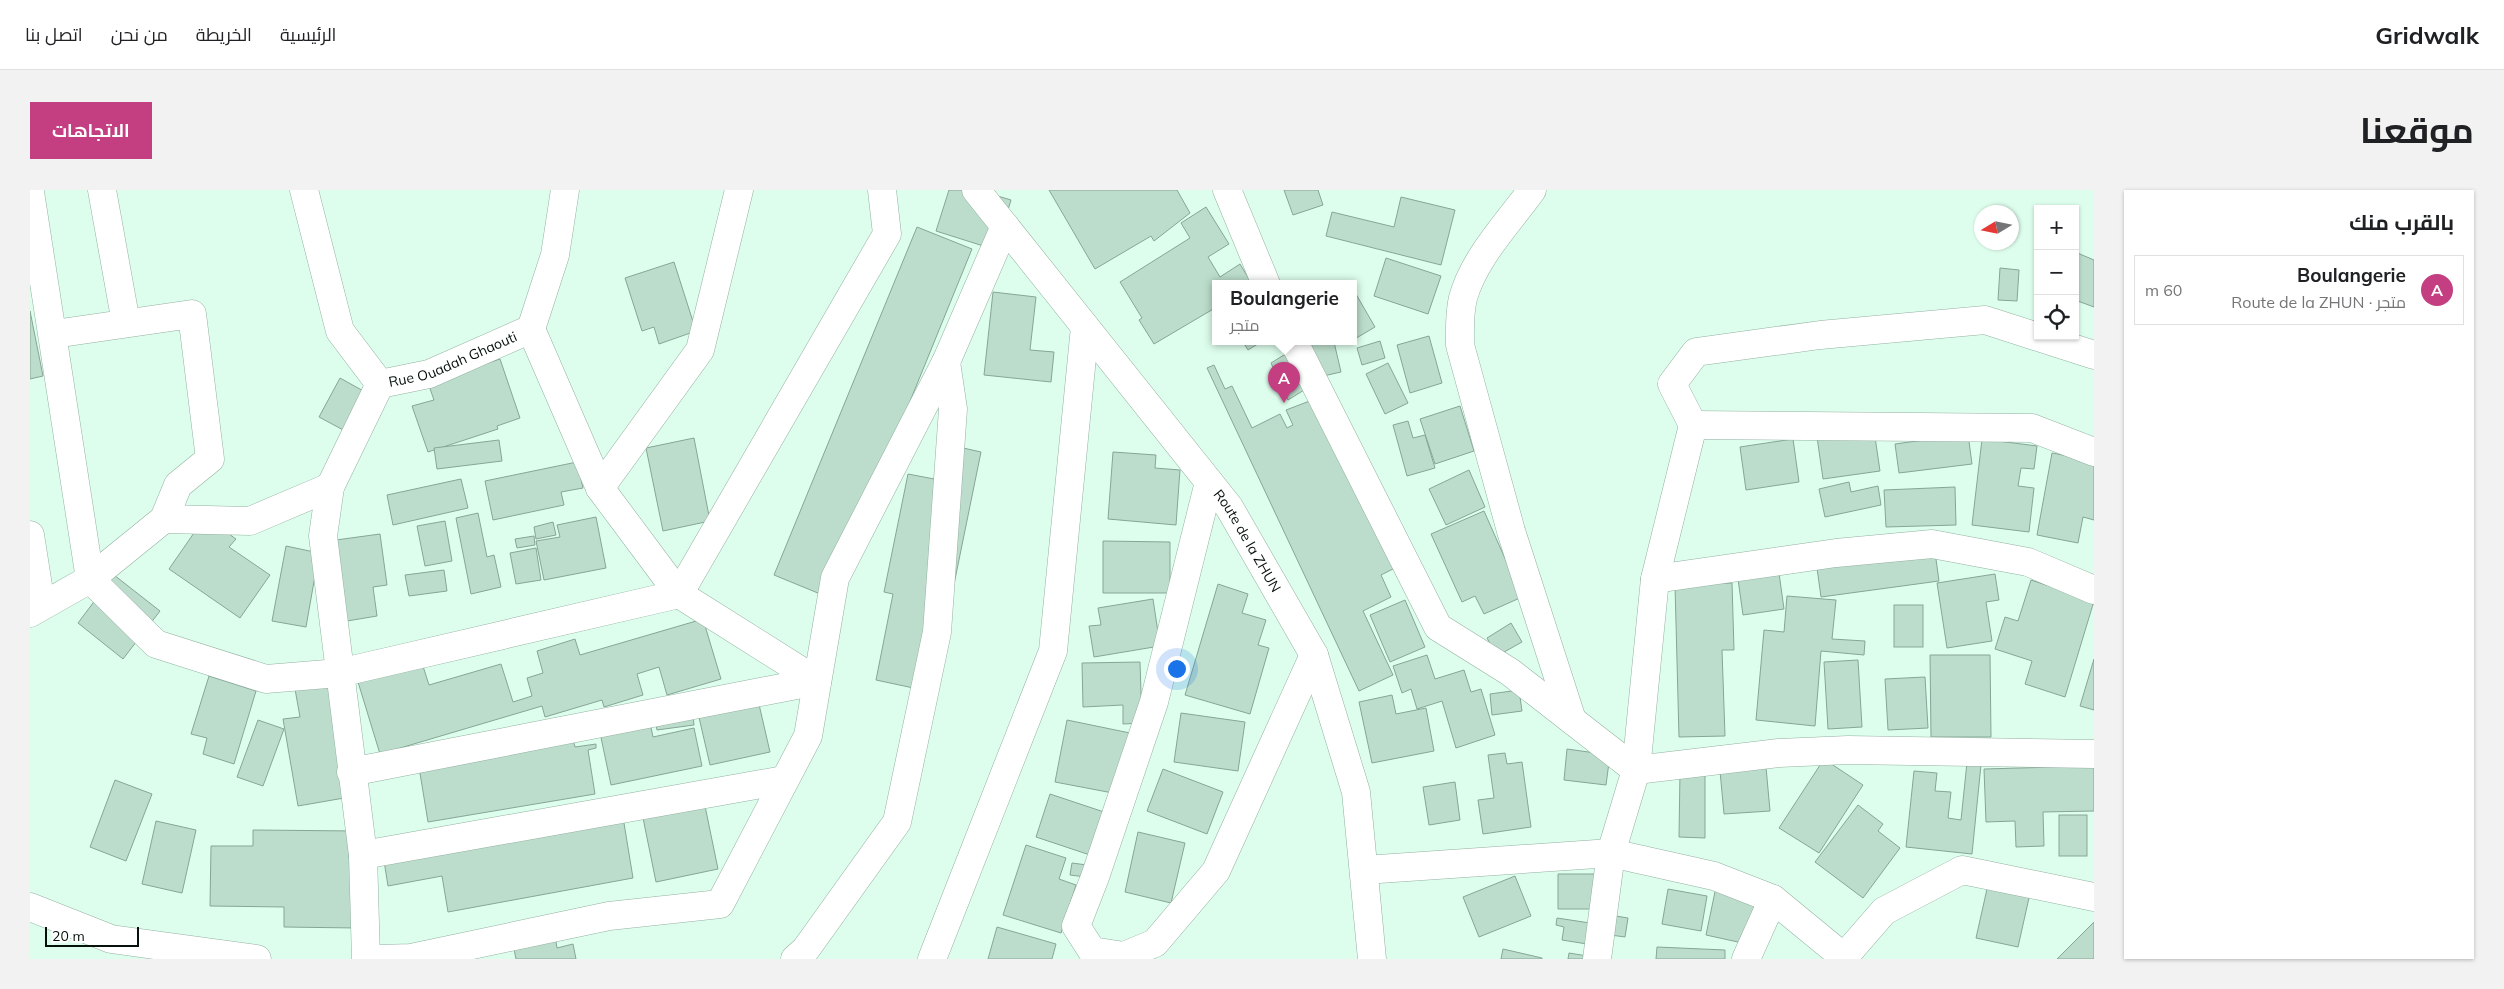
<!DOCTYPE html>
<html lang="ar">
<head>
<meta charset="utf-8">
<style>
  :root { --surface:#fff; --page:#f2f2f2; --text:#202124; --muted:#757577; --line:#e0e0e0; --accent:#c43f82 }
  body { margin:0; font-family:Mulish,Cairo,sans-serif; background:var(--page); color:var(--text); direction:rtl }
  .controls { position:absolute; right:15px; top:15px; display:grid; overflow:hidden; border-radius:0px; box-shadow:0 1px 4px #0004 }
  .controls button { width:45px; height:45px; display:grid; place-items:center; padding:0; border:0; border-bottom:1px solid var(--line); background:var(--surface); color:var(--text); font:25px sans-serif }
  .compass { position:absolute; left:1944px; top:15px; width:45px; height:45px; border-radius:50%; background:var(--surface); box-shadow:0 1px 4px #0004; rotate:260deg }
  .scale { position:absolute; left:15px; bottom:12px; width:94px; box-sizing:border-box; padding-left:5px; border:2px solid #07110c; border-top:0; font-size:14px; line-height:18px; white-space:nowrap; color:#07110c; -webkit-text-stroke:4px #fff; paint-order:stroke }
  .you { position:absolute; left:1146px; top:478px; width:18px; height:18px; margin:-12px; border:4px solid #fff; border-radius:50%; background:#1a73e8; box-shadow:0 0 0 8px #1a73e833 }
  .badge { display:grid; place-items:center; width:32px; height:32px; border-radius:50%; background:var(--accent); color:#fff; font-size:16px; font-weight:700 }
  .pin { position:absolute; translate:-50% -41px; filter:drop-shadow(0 1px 2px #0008) }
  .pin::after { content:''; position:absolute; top:26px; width:18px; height:15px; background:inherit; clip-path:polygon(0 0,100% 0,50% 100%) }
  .popup { position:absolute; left:1182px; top:90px; width:145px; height:65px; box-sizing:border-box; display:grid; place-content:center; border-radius:0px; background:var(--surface); filter:drop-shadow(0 1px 4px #0005); font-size:16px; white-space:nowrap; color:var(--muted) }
  .popup b { font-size:19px; color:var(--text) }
  .popup::after { content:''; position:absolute; left:50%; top:100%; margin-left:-10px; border:10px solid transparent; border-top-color:var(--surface) }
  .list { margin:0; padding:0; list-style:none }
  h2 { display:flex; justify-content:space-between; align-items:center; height:65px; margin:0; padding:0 20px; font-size:21px }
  h2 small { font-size:16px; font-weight:400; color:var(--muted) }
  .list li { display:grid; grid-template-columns:32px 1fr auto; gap:15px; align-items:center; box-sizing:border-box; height:70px; margin:0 10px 10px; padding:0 10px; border:1px solid var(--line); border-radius:0px }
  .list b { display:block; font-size:19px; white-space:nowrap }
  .list p { margin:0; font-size:16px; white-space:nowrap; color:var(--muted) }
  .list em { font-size:16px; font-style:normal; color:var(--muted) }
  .icon { flex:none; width:28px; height:28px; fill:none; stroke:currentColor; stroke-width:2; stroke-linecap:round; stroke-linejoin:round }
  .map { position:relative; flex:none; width:2064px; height:769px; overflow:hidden; direction:ltr; border-radius:0px }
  header { display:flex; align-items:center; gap:30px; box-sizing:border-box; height:70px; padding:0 25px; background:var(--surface); border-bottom:1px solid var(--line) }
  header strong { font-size:24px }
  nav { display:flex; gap:28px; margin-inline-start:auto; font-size:18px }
  .intro { display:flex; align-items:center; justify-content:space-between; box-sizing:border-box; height:120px; padding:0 30px }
  h1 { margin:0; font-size:35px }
  .button { padding:12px 22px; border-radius:0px; background:var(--accent); color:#fff; font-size:18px; font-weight:700 }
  main { display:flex; gap:30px; padding:0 30px }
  aside { flex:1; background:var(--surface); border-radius:0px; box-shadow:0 1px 4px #0004 }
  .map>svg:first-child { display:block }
  .building { fill:#bcddcc; stroke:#87a596 }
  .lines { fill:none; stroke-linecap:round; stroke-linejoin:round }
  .street-casing { stroke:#93b1a2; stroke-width:29 }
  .street { stroke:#fff; stroke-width:28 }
  .labels { text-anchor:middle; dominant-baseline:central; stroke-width:5; stroke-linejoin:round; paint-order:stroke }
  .street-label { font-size:14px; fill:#07110c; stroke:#fff }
</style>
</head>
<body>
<header>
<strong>Gridwalk</strong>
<nav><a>الرئيسية</a><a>الخريطة</a><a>من نحن</a><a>اتصل بنا</a></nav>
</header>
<div class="intro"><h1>موقعنا</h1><a class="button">الاتجاهات</a></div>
<main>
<aside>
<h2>بالقرب منك<small></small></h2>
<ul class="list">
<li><span class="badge">A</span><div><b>Boulangerie</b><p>متجر · Route de la ZHUN</p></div><em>60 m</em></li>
</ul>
</aside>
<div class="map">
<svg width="2064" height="769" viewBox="0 0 2064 769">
  <rect width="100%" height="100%" fill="#defeed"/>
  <!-- building -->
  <g class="building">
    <path d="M919 0H948L981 10 966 60 906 41Z"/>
    <path d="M1019 0H1147L1160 23 1124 51 1121 46 1065 79Z"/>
    <path d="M1254 0H1288L1293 15 1263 25Z"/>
    <path d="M1371 7 1425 20 1411 75 1296 46 1302 22 1364 37Z"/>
    <path d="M1176 17 1199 54 1178 67 1190 87 1210 74 1222 94H1185V118L1124 154 1109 130 1112 128 1090 92 1160 48 1151 33Z"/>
    <path d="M887 37 942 59 800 408 744 385Z"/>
    <path d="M2045 62 2064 70V117L2045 110Z"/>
    <path d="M1356 68 1411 86 1398 124 1344 106Z"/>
    <path d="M644 72 666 141 629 154 624 137 612 141 595 88Z"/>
    <path d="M1970 78 1989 80 1987 111 1968 110Z"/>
    <path d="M1323 99 1345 137 1323 150Z"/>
    <path d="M963 102 1006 107 1000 160 1024 162 1021 192 954 185Z"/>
    <path d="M0 121 13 186 0 189Z"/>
    <path d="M1399 146 1412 193 1380 203 1367 155Z"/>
    <path d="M1350 151 1355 168 1332 175 1327 158Z"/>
    <path d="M1213 152H1231L1218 160Z"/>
    <path d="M1297 152H1304L1311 182 1289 187 1281 155Z"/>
    <path d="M1262 160 1279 197 1258 210 1241 173Z"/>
    <path d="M470 169 490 228 467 236 468 239 398 262 382 216 404 210 398 193Z"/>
    <path d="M1358 173 1378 213 1355 224 1336 184Z"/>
    <path d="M1184 175 1195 199 1202 196 1222 238 1250 224 1257 238 1263 235 1256 220 1285 209 1371 375 1351 385 1361 407 1333 421 1363 485 1329 501 1177 178Z"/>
    <path d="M310 188 337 203 317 242 289 227Z"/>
    <path d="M1430 216 1444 261 1405 274 1390 229Z"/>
    <path d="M1378 231 1383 248 1395 245 1405 278 1377 286 1363 235Z"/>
    <path d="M1844 240 1850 281 1793 289 1787 247Z"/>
    <path d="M1938 244 1942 274 1869 283 1865 254Z"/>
    <path d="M664 248 680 331 633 341 616 258Z"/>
    <path d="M1763 249 1769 292 1716 300 1710 257Z"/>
    <path d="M1952 249 2007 256 2004 279 1991 278 1988 296 2004 298 1999 342 1942 335Z"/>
    <path d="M469 250 472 271 407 279 404 258Z"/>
    <path d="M911 253 951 262 902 502 846 490 863 404 854 402 878 284 904 289Z"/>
    <path d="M1083 262 1126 265 1125 278 1150 280 1146 335 1078 329Z"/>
    <path d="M2022 263 2064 271V330L2053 327 2048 353 2007 345Z"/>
    <path d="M547 272 553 298 531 302 534 315 463 330 455 291Z"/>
    <path d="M1439 280 1455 317 1416 335 1399 299Z"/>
    <path d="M431 289 438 318 363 335 357 305Z"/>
    <path d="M1819 292 1821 302 1848 296 1851 315 1795 327 1789 299Z"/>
    <path d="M1925 297 1926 335 1856 337 1854 300Z"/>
    <path d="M1454 321 1492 407 1454 424 1445 406 1432 412 1401 344Z"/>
    <path d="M448 323 457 367 464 365 471 397 441 404 426 328Z"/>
    <path d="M175 327 206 349 199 357 240 385 210 428 139 379Z"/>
    <path d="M566 327 576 378 514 390 506 351 530 347 527 335Z"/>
    <path d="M415 331 422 371 395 376 387 336Z"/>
    <path d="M523 332 526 345 506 349 504 337Z"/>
    <path d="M350 344 357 395 343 397 347 426 317 431 306 350Z"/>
    <path d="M504 346 505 355 487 358 485 349Z"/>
    <path d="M1073 351 1140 352V403H1073Z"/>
    <path d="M256 356 289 363 276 437 242 431Z"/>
    <path d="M506 358 511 390 486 394 480 363Z"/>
    <path d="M1905 362 1909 391 1791 407 1787 378Z"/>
    <path d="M1748 376 1754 419 1713 425 1707 382Z"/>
    <path d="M414 380 417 401 379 406 375 385Z"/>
    <path d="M1965 384 1969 410 1956 412 1962 451 1917 458 1907 393Z"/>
    <path d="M84 385 130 421 93 469 48 433Z"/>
    <path d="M2001 390 2064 411 2035 507 1995 494 2002 471 1965 459 1975 427 1988 431Z"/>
    <path d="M1702 393 1704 460H1692L1695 546 1649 547 1645 395Z"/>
    <path d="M1188 394 1218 404 1212 423 1236 430 1228 455 1239 458 1220 524 1155 505Z"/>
    <path d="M1757 406 1806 410 1802 449 1835 451 1834 465 1791 461 1785 536 1726 530 1734 440 1754 442Z"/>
    <path d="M1123 409 1130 456 1064 467 1059 436 1071 435 1068 418Z"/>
    <path d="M1375 410 1395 457 1360 472 1340 425Z"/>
    <rect x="1864" y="415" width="29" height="42"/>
    <path d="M673 429 691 489 637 505 629 477 607 484 613 505 574 517 572 510 515 527 512 516 350 564 328 492 392 473 399 495 471 474 483 512 502 506 497 488 513 483 507 461 545 449 550 465Z"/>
    <path d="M1481 433 1492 452 1467 466 1457 448Z"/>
    <path d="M1397 465 1405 489 1434 480 1441 502 1451 499 1465 545 1426 558 1412 511 1387 519 1381 499 1372 503 1363 476Z"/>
    <path d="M1900 465H1960L1961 547H1901Z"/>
    <path d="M2064 469V520L2050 516Z"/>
    <path d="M1828 470 1832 537 1798 539 1794 472Z"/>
    <path d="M1110 472 1112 533 1093 534V515L1053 517 1052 473Z"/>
    <path d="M179 486 226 501 204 574 173 564 177 548 161 544Z"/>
    <path d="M1895 487 1898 538 1858 540 1855 489Z"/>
    <path d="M301 494 320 607 268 616 253 529 270 527 265 499Z"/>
    <path d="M1489 500 1492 521 1462 525 1460 504Z"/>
    <path d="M1362 505 1366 524 1396 518 1404 561 1342 573 1329 512Z"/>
    <path d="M728 510 740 562 680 575 668 523Z"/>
    <path d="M662 518 664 535 627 540 624 524Z"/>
    <path d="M1151 523 1215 532 1208 581 1144 572Z"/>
    <path d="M619 528 623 547 664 538 672 576 581 595 569 538Z"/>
    <path d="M228 530 254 539 233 596 207 587Z"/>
    <path d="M1037 530 1100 543 1088 604 1025 592Z"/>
    <path d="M542 545 545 557 566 554V558L558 560 565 604 398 632 388 571Z"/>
    <path d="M1537 559 1580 565 1576 595 1534 590Z"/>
    <path d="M1475 563 1477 574 1492 572 1501 637 1453 644 1448 610 1464 608 1458 565Z"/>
    <path d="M1938 563 1952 565 1942 664 1876 657 1884 581 1907 583 1905 601 1921 602 1918 628 1931 630Z"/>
    <path d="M1794 569 1833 595 1789 663 1749 638Z"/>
    <path d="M2064 576V621L2013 622 2014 656 1986 657 1985 631 1956 632 1954 579Z"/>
    <path d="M1736 577 1740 621 1694 624 1690 581Z"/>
    <path d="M1133 579 1193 602 1177 644 1117 621Z"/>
    <path d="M1650 582H1675V648L1649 647Z"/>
    <path d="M85 590 122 604 96 671 60 657Z"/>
    <path d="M1425 592 1430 630 1399 635 1393 597Z"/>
    <path d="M1020 604 1077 623 1063 666 1006 647Z"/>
    <path d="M1828 615 1853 634 1848 641 1870 658 1833 708 1785 672Z"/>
    <path d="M675 616 688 679 626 692 613 628Z"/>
    <rect x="2029" y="625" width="28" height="41"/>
    <path d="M593 627 603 688 418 722 412 686 358 696 354 671Z"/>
    <path d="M126 631 166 640 152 703 112 694Z"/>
    <path d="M223 640 327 641 326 738 254 737V717L180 716 181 656H223Z"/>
    <path d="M1108 642 1155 653 1141 713 1095 702Z"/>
    <path d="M996 655 1036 668 1029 689 1046 695 1031 743 973 725Z"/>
    <path d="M1042 673 1057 675 1056 687 1040 685Z"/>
    <path d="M1528 684H1582L1583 719H1528Z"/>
    <path d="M1485 686 1501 726 1449 747 1433 707Z"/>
    <path d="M1959 690 2001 699 1988 757 1946 748Z"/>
    <path d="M1686 697 1727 707 1717 754 1676 745Z"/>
    <path d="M1638 699 1677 706 1671 741 1632 734Z"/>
    <path d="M1561 722 1598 728 1595 747 1559 742 1557 754 1532 750 1534 737 1526 735 1527 728 1560 733Z"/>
    <path d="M2064 732V769H2027Z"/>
    <path d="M967 737 1026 754 1022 769H958Z"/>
    <path d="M524 740 527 758 543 754 546 769H486L483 754Z"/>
    <path d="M1627 757 1695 760V769H1626Z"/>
    <path d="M1473 759 1512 768V769H1471Z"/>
    <path d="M1539 763 1576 769H1538Z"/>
  </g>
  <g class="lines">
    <defs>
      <g id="street">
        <path d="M72 0 96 133"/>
        <path id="s1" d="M274 0 310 141 350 194 399 184 501 139 525 65 535 0"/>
        <path id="s2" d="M946 0 1199 317 1284 465 1326 602 1342 769"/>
        <path d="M1197 0 1236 94"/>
        <path d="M1502 0C1478 33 1444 68 1433 108 1429 124 1430 140 1430 155L1481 341 1542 530"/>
        <path d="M0 2 60 389 126 454 236 489 309 483 649 404 857 44 852 0"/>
        <path d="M501 139 570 298 649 404 787 491"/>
        <path d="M24 144 162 124 180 269 148 295 134 329"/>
        <path d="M1264 152 1408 437 1480 482 1606 580 1749 563 1818 560 2064 564"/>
        <path d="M1663 235 2002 238 2064 262"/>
        <path d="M1179 292 1124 512 1065 687 1046 736 1062 761 1094 766 1125 753 1186 681 1284 465"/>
        <path d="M570 298 670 160 709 0"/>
        <path d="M0 345 11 415"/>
        <path d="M1625 389 1806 363 1902 354 1998 372 2064 400"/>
        <path d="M0 423 60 389 134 329 220 331 300 297"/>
        <path d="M321 582 787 491"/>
        <path d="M333 665 754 590"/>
        <path d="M1334 680 1581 663 1684 686 1743 709 1816 769"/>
        <path d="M0 717 81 749 227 769"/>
        <path d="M1815 766 1854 721 1932 680 2064 707"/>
        <path d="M336 769 333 665 293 346 300 297 350 194"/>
        <path d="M349 769 381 768 579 726 690 714 778 546 805 388 916 172 975 36"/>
        <path d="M765 769 776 759 867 632 907 442 923 219 916 172"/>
        <path d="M902 769 1023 461 1055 137"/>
        <path d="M1567 769 1581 663 1606 580 1625 389 1663 235 1642 194 1666 162 1790 145 1955 130 2064 165"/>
        <path d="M1716 769 1743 709"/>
      </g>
    </defs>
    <!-- street casing -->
    <use href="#street" class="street-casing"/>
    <!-- street -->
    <use href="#street" class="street"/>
  </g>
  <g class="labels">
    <!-- street labels -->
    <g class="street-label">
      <text stroke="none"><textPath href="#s1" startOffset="289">Rue Ouadah Ghaouti</textPath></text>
      <text stroke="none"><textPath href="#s2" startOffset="444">Route de la ZHUN</textPath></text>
    </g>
  </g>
</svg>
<div class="controls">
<button>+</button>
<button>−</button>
<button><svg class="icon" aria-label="locate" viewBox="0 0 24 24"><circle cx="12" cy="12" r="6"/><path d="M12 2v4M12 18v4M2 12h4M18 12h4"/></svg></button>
</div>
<svg class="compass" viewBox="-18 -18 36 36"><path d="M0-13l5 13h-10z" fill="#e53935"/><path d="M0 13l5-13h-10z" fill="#757577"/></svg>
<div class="scale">20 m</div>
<div class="you"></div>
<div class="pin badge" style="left:1254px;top:213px">A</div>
<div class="popup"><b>Boulangerie</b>متجر</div>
</div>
</main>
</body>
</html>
